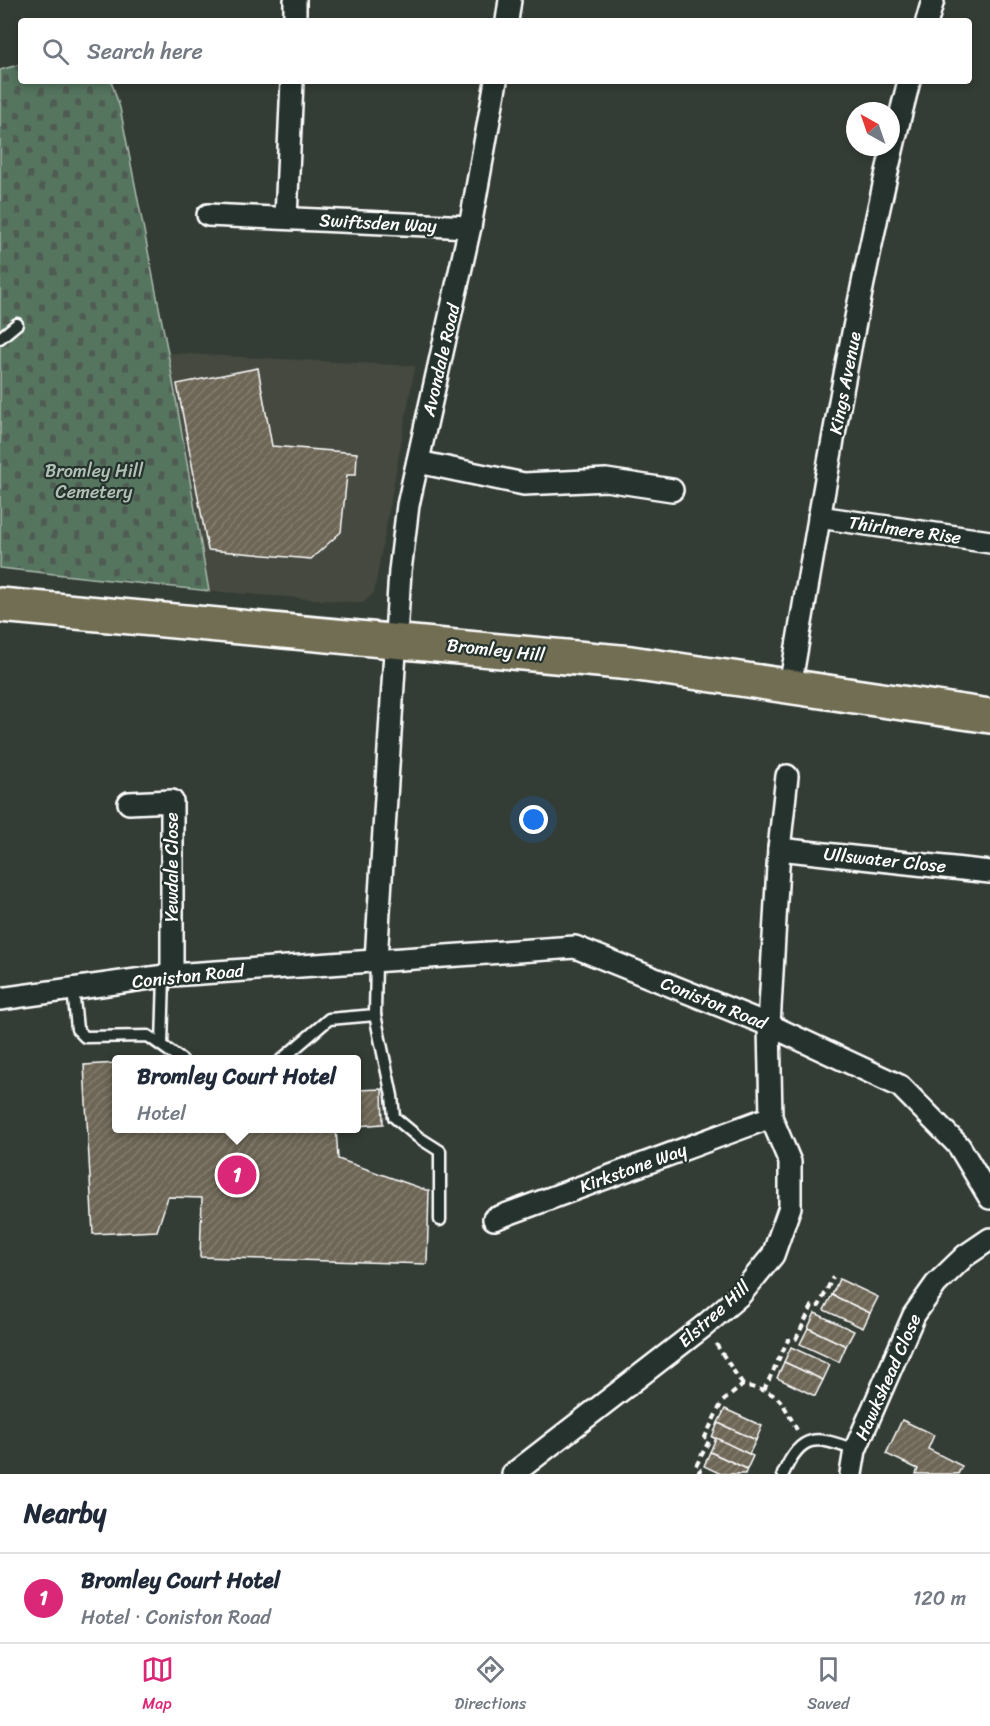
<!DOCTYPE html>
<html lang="en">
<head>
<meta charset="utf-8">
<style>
  :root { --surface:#fff; --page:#f6f6f7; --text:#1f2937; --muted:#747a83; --line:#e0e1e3; --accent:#db2777 }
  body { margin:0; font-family:Sriracha,sans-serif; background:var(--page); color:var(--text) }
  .compass { position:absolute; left:846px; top:102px; width:54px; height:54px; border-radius:50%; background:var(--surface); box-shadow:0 3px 9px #0003; rotate:320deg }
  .you { position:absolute; left:534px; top:820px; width:21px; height:21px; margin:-15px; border:4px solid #fff; border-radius:50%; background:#1a73e8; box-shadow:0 0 0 9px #1a73e833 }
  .badge { display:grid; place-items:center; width:39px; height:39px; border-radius:50%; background:var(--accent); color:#fff; font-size:20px; font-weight:700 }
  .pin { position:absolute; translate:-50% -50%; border:3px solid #fff; box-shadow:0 2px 6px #0006 }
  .popup { position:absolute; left:112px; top:1055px; width:249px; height:78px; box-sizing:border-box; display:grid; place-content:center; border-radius:6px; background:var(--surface); filter:drop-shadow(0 2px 4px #0005); font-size:20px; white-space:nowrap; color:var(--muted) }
  .popup b { font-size:22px; color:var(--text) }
  .popup::after { content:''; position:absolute; left:50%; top:100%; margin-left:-12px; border:12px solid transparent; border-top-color:var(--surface) }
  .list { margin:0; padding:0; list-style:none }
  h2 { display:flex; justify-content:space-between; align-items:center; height:78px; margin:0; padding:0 24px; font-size:26px }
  h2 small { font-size:20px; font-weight:400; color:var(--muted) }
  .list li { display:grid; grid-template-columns:39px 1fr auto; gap:18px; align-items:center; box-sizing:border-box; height:90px; padding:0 24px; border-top:2px solid var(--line) }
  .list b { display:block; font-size:22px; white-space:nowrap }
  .list p { margin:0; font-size:20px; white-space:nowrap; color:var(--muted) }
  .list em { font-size:20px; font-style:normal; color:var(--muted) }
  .icon { flex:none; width:33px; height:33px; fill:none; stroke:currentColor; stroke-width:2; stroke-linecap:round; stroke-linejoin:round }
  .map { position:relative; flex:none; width:990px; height:1474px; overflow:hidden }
  .search { position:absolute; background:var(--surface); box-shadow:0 3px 9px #0003; left:18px; right:18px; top:18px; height:66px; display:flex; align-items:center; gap:15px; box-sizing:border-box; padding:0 21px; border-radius:6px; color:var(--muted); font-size:22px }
  .sheet { height:168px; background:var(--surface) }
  nav { display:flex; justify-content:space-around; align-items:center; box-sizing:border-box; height:84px; border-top:2px solid var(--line); background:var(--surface); font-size:16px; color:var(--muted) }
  nav a { display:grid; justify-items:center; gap:3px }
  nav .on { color:var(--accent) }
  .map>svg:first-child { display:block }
  .built { fill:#45493f }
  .cemetery { fill:url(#cemetery-stones); stroke:#aabaae; stroke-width:1.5 }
  .building { fill:url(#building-hatch); stroke:#fff; stroke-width:1.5 }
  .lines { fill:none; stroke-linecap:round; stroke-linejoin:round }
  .service-casing { stroke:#fff; stroke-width:15 }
  .minor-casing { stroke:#fff; stroke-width:26 }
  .primary-casing { stroke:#fff; stroke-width:38 }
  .path { stroke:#fff; stroke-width:4; stroke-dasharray:6 4.5; stroke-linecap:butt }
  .service { stroke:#26332d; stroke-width:10 }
  .minor { stroke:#26332d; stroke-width:21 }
  .primary { stroke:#726e52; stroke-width:33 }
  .labels { text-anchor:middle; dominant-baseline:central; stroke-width:4.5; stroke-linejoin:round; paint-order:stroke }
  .street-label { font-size:18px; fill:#fff; stroke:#26332d }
  .park-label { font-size:18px; fill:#b2c1b7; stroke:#26332d }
</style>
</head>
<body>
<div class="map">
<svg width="990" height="1474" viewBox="0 0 990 1474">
  <defs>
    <pattern id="cemetery-stones" width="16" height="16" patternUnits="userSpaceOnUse" patternTransform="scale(1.5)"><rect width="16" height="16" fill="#55755e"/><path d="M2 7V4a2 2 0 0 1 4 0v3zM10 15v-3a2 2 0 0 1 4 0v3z" fill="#505c53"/></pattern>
    <pattern id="building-hatch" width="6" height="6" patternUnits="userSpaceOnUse" patternTransform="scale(1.5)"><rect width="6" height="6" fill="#6d6656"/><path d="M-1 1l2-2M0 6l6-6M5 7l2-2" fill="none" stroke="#837d6f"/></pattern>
  </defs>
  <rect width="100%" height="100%" fill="#343d35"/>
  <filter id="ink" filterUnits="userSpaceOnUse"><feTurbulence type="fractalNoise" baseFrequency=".0167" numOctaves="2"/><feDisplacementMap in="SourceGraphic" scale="12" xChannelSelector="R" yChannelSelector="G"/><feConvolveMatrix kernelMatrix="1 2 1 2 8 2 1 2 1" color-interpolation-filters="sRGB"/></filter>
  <g filter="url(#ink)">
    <!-- built -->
    <path class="built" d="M168 353 415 366 374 593 363 603 209 591Z"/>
    <!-- cemetery -->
    <path class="cemetery" d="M21 64V81H111L120 108 168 353 209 591 0 568V70Z"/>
    <!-- building -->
    <g class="building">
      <path d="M258 368 272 446 357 453 356 475H347L341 532 311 559 208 550 177 384Z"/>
      <path d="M117 1063V1128H336L338 1159 429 1191 427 1264 200 1257 202 1198 168 1197 157 1231 93 1234 84 1065Z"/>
      <path d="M382 1089 383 1124 357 1126V1090Z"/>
      <path d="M839 1279 878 1297 870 1313 832 1295Z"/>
      <path d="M832 1295 870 1313 863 1328 824 1310Z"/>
      <path d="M815 1313 854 1331 846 1346 808 1328Z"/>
      <path d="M808 1328 846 1346 839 1362 800 1344Z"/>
      <path d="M791 1347 830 1365 823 1380 784 1362Z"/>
      <path d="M784 1362 823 1380 815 1396 777 1378Z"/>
      <path d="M725 1409 762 1426 756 1440 718 1423Z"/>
      <path d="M902 1420 934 1435 928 1449 962 1466 958 1474H916L918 1469 886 1454Z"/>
      <path d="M718 1423 756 1440 749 1454 712 1437Z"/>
      <path d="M716 1438 753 1456 747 1469 710 1452Z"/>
      <path d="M710 1452 747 1469 745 1474H721L704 1466Z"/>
    </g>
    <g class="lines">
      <defs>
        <g id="service">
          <path d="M0 338 17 324"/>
          <path d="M73 989 77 1029 85 1037 148 1036 182 1060"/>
          <path d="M375 1015 392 1096 394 1117 418 1137 440 1151V1220"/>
          <path d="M162 1045 164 976"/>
          <path d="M281 1060 329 1019 375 1015 376 960"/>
          <path d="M783 1474C802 1432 816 1436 855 1450"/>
        </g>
        <g id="minor">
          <path d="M295 21V0"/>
          <path d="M507 21 510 0"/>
          <path d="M927 21 933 0"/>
          <path d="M208 215 470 227"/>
          <path d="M286 218 292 81"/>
          <path d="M418 462 524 484 606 480 672 490"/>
          <path d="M819 517 990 542"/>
          <path d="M790 687C825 484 858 280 909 81"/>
          <path d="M129 803 172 801V975"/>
          <path d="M779 849 990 872"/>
          <path d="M376 960 400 571 408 505 470 227 496 81"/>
          <path d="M0 999 172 975 575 947 769 1025 900 1086 959 1146 990 1198"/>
          <path d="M494 1219 771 1117"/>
          <path d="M513 1474 704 1326 740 1295 773 1255 790 1207V1162L771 1117 769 1025 779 849 787 776"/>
          <path d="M851 1474 855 1450 914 1315 936 1284 965 1256 990 1239"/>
        </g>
        <path id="primary" d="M0 605 631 663 990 716"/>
      </defs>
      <!-- service casing -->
      <use href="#service" class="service-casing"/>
      <!-- minor casing -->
      <use href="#minor" class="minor-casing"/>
      <!-- primary casing -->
      <use href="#primary" class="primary-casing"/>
      <!-- path -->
      <g class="path">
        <path d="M716 1344 743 1385"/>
        <path d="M764 1390 788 1340 796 1339 812 1306H819L833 1277"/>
        <path d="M698 1474 700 1470 696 1466 709 1441 705 1437 722 1402 743 1385C781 1394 779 1396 797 1430"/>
      </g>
      <!-- service -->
      <use href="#service" class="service"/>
      <!-- minor -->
      <use href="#minor" class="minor"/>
      <!-- primary -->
      <use href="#primary" class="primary"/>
    </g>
  </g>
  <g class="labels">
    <!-- street labels -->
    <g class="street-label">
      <text transform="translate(378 223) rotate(3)">Swiftsden Way</text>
      <text transform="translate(441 360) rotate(-77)">Avondale Road</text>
      <text transform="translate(845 383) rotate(-79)">Kings Avenue</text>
      <text transform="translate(905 530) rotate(8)">Thirlmere Rise</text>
      <text transform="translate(496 650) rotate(6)">Bromley Hill</text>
      <text transform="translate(885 860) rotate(6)">Ullswater Close</text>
      <text transform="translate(172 867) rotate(-90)">Yewdale Close</text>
      <text transform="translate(188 976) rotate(-6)">Coniston Road</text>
      <text transform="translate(714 1003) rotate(22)">Coniston Road</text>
      <text transform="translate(633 1168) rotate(-20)">Kirkstone Way</text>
      <text transform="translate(714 1314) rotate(-42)">Elstree Hill</text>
      <text transform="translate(888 1377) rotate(-66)">Hawkshead Close</text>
    </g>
    <!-- park labels -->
    <g class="park-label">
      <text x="94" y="471">Bromley Hill<tspan x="94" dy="21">Cemetery</tspan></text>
    </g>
  </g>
</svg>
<svg class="compass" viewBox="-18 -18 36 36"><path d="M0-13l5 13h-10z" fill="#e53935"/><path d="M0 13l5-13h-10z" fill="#747a83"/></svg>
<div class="you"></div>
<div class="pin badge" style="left:237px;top:1175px">1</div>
<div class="popup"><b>Bromley Court Hotel</b>Hotel</div>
<div class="search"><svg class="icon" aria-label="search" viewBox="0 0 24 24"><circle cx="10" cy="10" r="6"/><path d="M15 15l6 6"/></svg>Search here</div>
</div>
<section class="sheet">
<h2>Nearby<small></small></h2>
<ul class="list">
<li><span class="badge">1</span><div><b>Bromley Court Hotel</b><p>Hotel · Coniston Road</p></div><em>120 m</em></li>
</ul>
</section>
<nav>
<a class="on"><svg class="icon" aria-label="map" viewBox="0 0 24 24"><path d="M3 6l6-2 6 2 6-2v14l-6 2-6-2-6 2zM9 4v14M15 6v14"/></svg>Map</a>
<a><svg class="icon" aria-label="directions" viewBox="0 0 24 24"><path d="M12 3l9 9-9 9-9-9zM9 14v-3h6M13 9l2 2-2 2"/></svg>Directions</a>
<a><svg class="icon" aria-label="saved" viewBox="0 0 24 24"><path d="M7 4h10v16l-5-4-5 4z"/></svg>Saved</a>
</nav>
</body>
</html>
